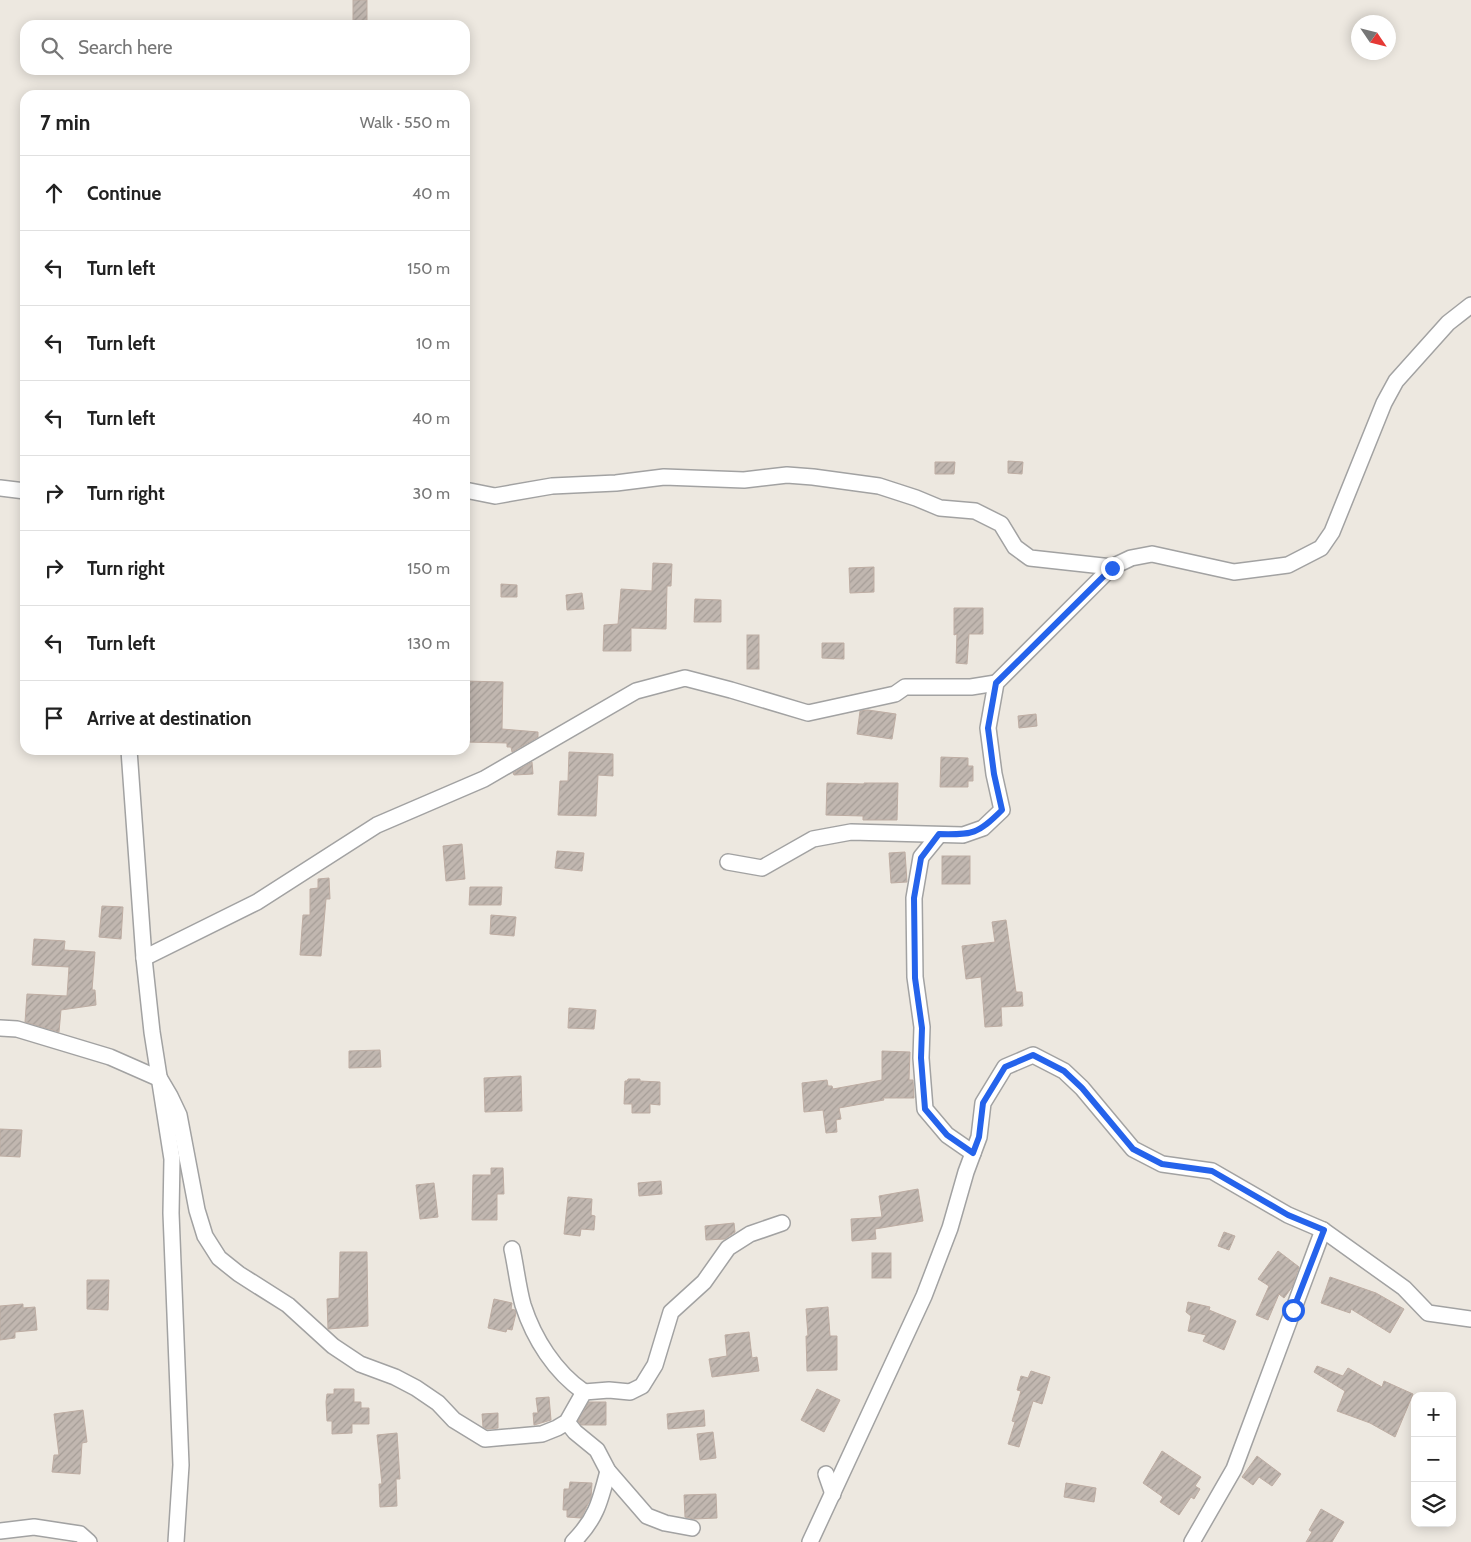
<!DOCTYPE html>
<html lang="en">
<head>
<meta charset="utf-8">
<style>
  :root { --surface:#fff; --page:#f6f6f6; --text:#222; --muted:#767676; --line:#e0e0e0 }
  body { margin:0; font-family:Cabin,sans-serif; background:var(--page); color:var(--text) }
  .controls { position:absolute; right:15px; bottom:15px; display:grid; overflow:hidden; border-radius:10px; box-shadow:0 2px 12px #0003 }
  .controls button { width:45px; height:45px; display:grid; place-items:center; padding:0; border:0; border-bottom:1px solid var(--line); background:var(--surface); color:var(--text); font:25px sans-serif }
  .compass { position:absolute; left:1351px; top:15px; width:45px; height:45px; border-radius:50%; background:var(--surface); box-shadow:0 2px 12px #0003; rotate:125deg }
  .stop { position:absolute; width:15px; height:15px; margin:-11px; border:4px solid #2563eb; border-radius:50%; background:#fff }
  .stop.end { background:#2563eb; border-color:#fff; box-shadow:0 1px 5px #0008 }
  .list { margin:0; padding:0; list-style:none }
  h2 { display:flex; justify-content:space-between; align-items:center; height:65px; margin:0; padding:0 20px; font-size:21px }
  h2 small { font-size:16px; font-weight:400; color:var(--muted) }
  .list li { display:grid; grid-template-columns:32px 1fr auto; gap:15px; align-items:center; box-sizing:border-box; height:75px; padding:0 20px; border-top:1px solid var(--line) }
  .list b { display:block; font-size:19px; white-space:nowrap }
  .list em { font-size:16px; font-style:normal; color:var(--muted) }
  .icon { flex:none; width:28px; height:28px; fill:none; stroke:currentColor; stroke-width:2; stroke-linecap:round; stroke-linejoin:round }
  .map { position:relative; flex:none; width:1471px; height:1542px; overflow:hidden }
  .search { position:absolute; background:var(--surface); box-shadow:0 2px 12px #0003; left:20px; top:20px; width:450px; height:55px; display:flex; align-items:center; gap:12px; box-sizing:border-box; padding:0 18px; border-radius:15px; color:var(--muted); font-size:19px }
  .panel { position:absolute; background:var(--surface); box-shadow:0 2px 12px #0003; left:20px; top:90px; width:450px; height:665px; border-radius:15px }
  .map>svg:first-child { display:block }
  .building { fill:url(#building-hatch); stroke:#beada3 }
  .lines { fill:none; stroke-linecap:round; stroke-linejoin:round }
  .minor-casing { stroke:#a2a2a2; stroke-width:18 }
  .minor { stroke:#fff; stroke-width:15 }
  .route { stroke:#2563eb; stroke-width:6 }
</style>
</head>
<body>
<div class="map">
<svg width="1471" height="1542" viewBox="0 0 1471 1542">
  <defs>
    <pattern id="building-hatch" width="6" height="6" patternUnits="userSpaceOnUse" patternTransform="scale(1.25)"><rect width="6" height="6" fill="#c1b7b0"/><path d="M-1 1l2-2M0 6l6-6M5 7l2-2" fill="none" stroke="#a59d97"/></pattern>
  </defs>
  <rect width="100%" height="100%" fill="#ede8e0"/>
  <!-- building -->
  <g class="building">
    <rect x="353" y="0" width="14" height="25"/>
    <path d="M1008 461 1023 462 1022 474 1008 473Z"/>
    <path d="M935 462H955L954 474H935Z"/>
    <path d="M653 563 672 564 671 586H667L666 629 631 628V651H603L604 625 618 624 621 589 652 591Z"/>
    <path d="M874 567V592L850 593 849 568Z"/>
    <path d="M501 584 517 585V597H501Z"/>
    <path d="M582 593 584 609 567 610 566 595Z"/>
    <path d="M695 599 721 600V622H694Z"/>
    <path d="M954 608H983V634H969L967 664 956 663 957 634 954 635Z"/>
    <rect x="747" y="635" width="12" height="34"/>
    <path d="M822 643H844V659L822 658Z"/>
    <path d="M465 681 503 682 502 729 538 732V737L512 752 511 747H507V743L465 742Z"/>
    <path d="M868 710 896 714 892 739 857 734 860 711Z"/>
    <path d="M1036 714 1037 726 1019 728 1018 716Z"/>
    <path d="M569 752 613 754V776L598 775 596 816 558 815 560 781H568Z"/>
    <path d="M941 757 968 758V766H973V781H968V787H940Z"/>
    <path d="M532 762 533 774 514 775 513 773Z"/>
    <path d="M827 783 864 784V783H898L897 820H863V816L826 815Z"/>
    <path d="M462 844 465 879 446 881 443 846Z"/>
    <path d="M557 851 584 853 582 871 555 868Z"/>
    <path d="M905 852 907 882 891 883 889 853Z"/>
    <rect x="942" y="856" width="28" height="28"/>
    <path d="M329 878 330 899H326L321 956 300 955 303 915H310V889L318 888V879Z"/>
    <path d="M470 887H502L501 905H469Z"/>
    <path d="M102 906 123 907 121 939 99 937Z"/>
    <path d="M491 915 516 917 514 936 490 934Z"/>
    <path d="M1006 920 1016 992H1022L1023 1006 1001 1007 1002 1026 985 1027 981 977 966 979 962 946 995 942 992 922Z"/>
    <path d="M34 939 65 941 64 950 95 952 92 990H95L96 1005 61 1010 59 1032 25 1022 27 994 67 996 69 967 32 965Z"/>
    <path d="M569 1008 596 1010 594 1029 568 1028Z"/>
    <path d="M380 1050 381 1067 349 1068V1051Z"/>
    <path d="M882 1051 910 1052 909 1080H913L914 1098H883L884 1100 839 1108 841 1119 836 1120 837 1132 826 1133 823 1110 804 1112 802 1083 827 1080 828 1086H832L833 1089 882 1080Z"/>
    <path d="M521 1076 522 1111 485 1112 484 1078Z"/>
    <path d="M628 1079H640V1081L660 1082V1105L650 1104V1113H632V1104H624L625 1081H627Z"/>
    <path d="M0 1129 22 1130 20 1157 0 1156Z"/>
    <path d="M491 1168H503L504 1194H497V1220H472L473 1175H491Z"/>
    <path d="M661 1181 662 1194 639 1196 638 1183Z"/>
    <path d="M434 1183 438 1217 420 1219 416 1185Z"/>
    <path d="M918 1189 923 1221 875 1229 876 1239 852 1241 851 1219 882 1217 879 1196Z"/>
    <path d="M568 1197 592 1199 591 1215 595 1216 594 1230 581 1229 580 1236 564 1234Z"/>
    <path d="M734 1223 735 1232 725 1239 706 1240 705 1226Z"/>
    <path d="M1224 1232 1235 1236 1229 1250 1218 1246Z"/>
    <path d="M1278 1251 1299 1267 1292 1287 1284 1298 1279 1294 1268 1320 1256 1315 1269 1286 1258 1279Z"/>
    <path d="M340 1252H367L368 1326 328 1329 327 1299 339 1298Z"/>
    <rect x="872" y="1253" width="19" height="25"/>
    <path d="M1330 1277 1376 1293 1404 1309 1390 1333 1351 1309 1350 1313 1321 1303Z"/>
    <path d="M87 1280H109L108 1310 87 1309Z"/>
    <path d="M494 1299 512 1303 511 1309 515 1310 516 1313 512 1330 507 1329 506 1332 488 1328Z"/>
    <path d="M1188 1302 1210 1307 1209 1310 1236 1321 1224 1350 1203 1341 1206 1335 1188 1331 1191 1316 1186 1312Z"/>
    <path d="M23 1304V1308L35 1307 37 1330 15 1332V1338L0 1340V1306Z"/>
    <path d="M828 1307 830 1336H837V1370L807 1371 806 1336H808L806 1309Z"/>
    <path d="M749 1332 752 1358 757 1357 759 1371 712 1377 709 1359 727 1356 725 1335Z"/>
    <path d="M1317 1366 1343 1376 1348 1368 1382 1387 1384 1381 1413 1394 1395 1437 1370 1423 1337 1411 1345 1391 1314 1372Z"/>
    <path d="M1031 1371 1050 1377 1042 1404 1033 1401 1019 1447 1008 1444 1015 1422 1012 1421 1021 1391 1017 1390 1021 1376 1028 1378Z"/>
    <path d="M334 1389H354V1402H361V1408H369V1424H352V1433L332 1434V1421H327L326 1402 327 1394H334Z"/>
    <path d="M817 1389 840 1400 824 1432 801 1420Z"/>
    <path d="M549 1397 551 1420 534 1425 533 1413H538L536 1398Z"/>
    <path d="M589 1402H606V1425H581L578 1421Z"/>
    <path d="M83 1410 87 1442 82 1443 80 1474 52 1472 54 1455H59L54 1414Z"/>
    <path d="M704 1410 705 1426 668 1429 667 1414Z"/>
    <path d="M498 1413V1428L487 1429 483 1427 482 1414Z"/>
    <path d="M713 1432 716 1458 700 1460 697 1434Z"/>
    <path d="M397 1433 400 1479H396L397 1506 380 1507 379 1484H382L377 1435Z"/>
    <path d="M1162 1451 1201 1477 1195 1486 1200 1489 1194 1499 1191 1497 1179 1515 1160 1502 1163 1497 1143 1483Z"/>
    <path d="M1257 1456 1281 1474 1272 1486 1259 1477 1253 1485 1242 1477Z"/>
    <path d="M570 1482 592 1483 591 1498 581 1518 567 1517V1510H563L564 1489H569Z"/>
    <path d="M1066 1483 1096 1488 1094 1502 1064 1497Z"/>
    <path d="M716 1494 717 1518 694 1519 685 1517 684 1495Z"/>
    <path d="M1321 1509 1344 1522 1332 1542H1306L1312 1532 1309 1530Z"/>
  </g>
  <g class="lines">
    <defs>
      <g id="minor">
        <path d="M0 488 25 491"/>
        <path d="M465 490 495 496 552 486 616 483 664 477 744 480 787 475 813 477 879 486 916 498 940 508 975 511 1001 524 1015 547 1030 558 1112 567"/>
        <path d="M129 750 144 958 152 1032 172 1159 171 1213 181 1465 176 1542"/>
        <path d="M939 835 921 857 914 898 915 977 922 1027 921 1058 925 1109 947 1135 973 1153"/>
        <path d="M728 862 762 868 813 839 851 832 963 835 983 828 1002 810 994 774 988 728 996 683 1112 567 1131 558 1152 554 1234 572 1288 565 1321 548 1332 532 1384 403 1396 381 1448 323 1471 305"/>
        <path d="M144 958 257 902 377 825 484 779 636 691 685 678 731 690 808 713 895 694 905 687H971L996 683"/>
        <path d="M0 1028 17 1029 110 1057 160 1079 170 1096 179 1115 197 1210 205 1236 219 1258 239 1274 288 1305 333 1346 360 1364 395 1377 416 1388 438 1403 454 1420 485 1439 542 1434 557 1428 567 1422 584 1392 609 1390 630 1392 642 1386 655 1365 671 1312 704 1282 728 1248 750 1234 782 1223"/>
        <path d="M512 1249C516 1267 518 1287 523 1305 534 1339 555 1372 584 1392"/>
        <path d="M567 1422 575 1432 597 1450 608 1471 647 1516 665 1523 692 1528"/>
        <path d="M826 1474 833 1494"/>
        <path d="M0 1531 34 1527 80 1534 89 1542"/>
        <path d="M573 1542C596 1519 600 1502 608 1471"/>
        <path d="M810 1542 924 1296 950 1228 966 1172 979 1137 983 1103 1005 1067 1033 1055 1064 1071 1082 1088 1133 1149 1162 1164 1212 1171 1288 1215 1323 1230 1404 1288 1428 1313 1471 1319"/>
        <path d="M1192 1542 1234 1469 1323 1230"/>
      </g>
    </defs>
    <!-- minor casing -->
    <use href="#minor" class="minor-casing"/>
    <!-- minor -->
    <use href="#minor" class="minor"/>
  </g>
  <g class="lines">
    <!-- route -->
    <path class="route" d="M1112 568 996 683 988 728 994 774 1002 810C978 834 973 835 939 834L921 858 914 898 915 978 922 1028 921 1058 925 1109 947 1135 973 1153 979 1137 983 1103 1005 1067 1033 1055 1064 1071 1082 1088 1133 1149 1162 1164 1212 1171 1288 1215 1324 1230 1293 1310"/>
  </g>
</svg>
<div class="controls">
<button>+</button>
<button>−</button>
<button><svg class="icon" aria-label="layers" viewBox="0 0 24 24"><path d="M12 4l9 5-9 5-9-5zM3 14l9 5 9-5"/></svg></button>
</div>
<svg class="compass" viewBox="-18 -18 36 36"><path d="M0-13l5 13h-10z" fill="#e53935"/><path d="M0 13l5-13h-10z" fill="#767676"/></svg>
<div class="stop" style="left:1293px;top:1310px"></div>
<div class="stop end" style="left:1112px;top:568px"></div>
<div class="search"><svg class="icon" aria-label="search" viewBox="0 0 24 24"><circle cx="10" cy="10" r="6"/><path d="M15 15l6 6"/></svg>Search here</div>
<section class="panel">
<h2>7 min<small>Walk · 550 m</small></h2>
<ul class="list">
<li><svg class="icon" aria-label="ahead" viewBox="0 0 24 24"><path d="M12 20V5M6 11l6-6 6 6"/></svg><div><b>Continue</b></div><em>40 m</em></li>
<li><svg class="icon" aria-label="left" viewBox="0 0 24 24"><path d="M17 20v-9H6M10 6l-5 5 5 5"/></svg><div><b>Turn left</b></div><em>150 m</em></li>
<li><svg class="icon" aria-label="left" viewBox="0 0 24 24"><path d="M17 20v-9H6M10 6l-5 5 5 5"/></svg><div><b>Turn left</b></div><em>10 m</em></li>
<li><svg class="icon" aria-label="left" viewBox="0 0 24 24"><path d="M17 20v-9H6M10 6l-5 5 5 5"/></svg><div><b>Turn left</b></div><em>40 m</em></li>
<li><svg class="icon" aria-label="right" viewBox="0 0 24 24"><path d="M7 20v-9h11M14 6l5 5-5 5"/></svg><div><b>Turn right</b></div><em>30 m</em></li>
<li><svg class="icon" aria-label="right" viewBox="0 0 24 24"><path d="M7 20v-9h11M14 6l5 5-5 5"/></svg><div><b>Turn right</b></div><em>150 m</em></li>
<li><svg class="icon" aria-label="left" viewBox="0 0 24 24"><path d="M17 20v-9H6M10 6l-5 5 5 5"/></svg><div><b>Turn left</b></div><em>130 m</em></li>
<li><svg class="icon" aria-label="arrive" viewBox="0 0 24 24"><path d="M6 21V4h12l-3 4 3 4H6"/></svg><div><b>Arrive at destination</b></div></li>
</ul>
</section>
</div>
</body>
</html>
